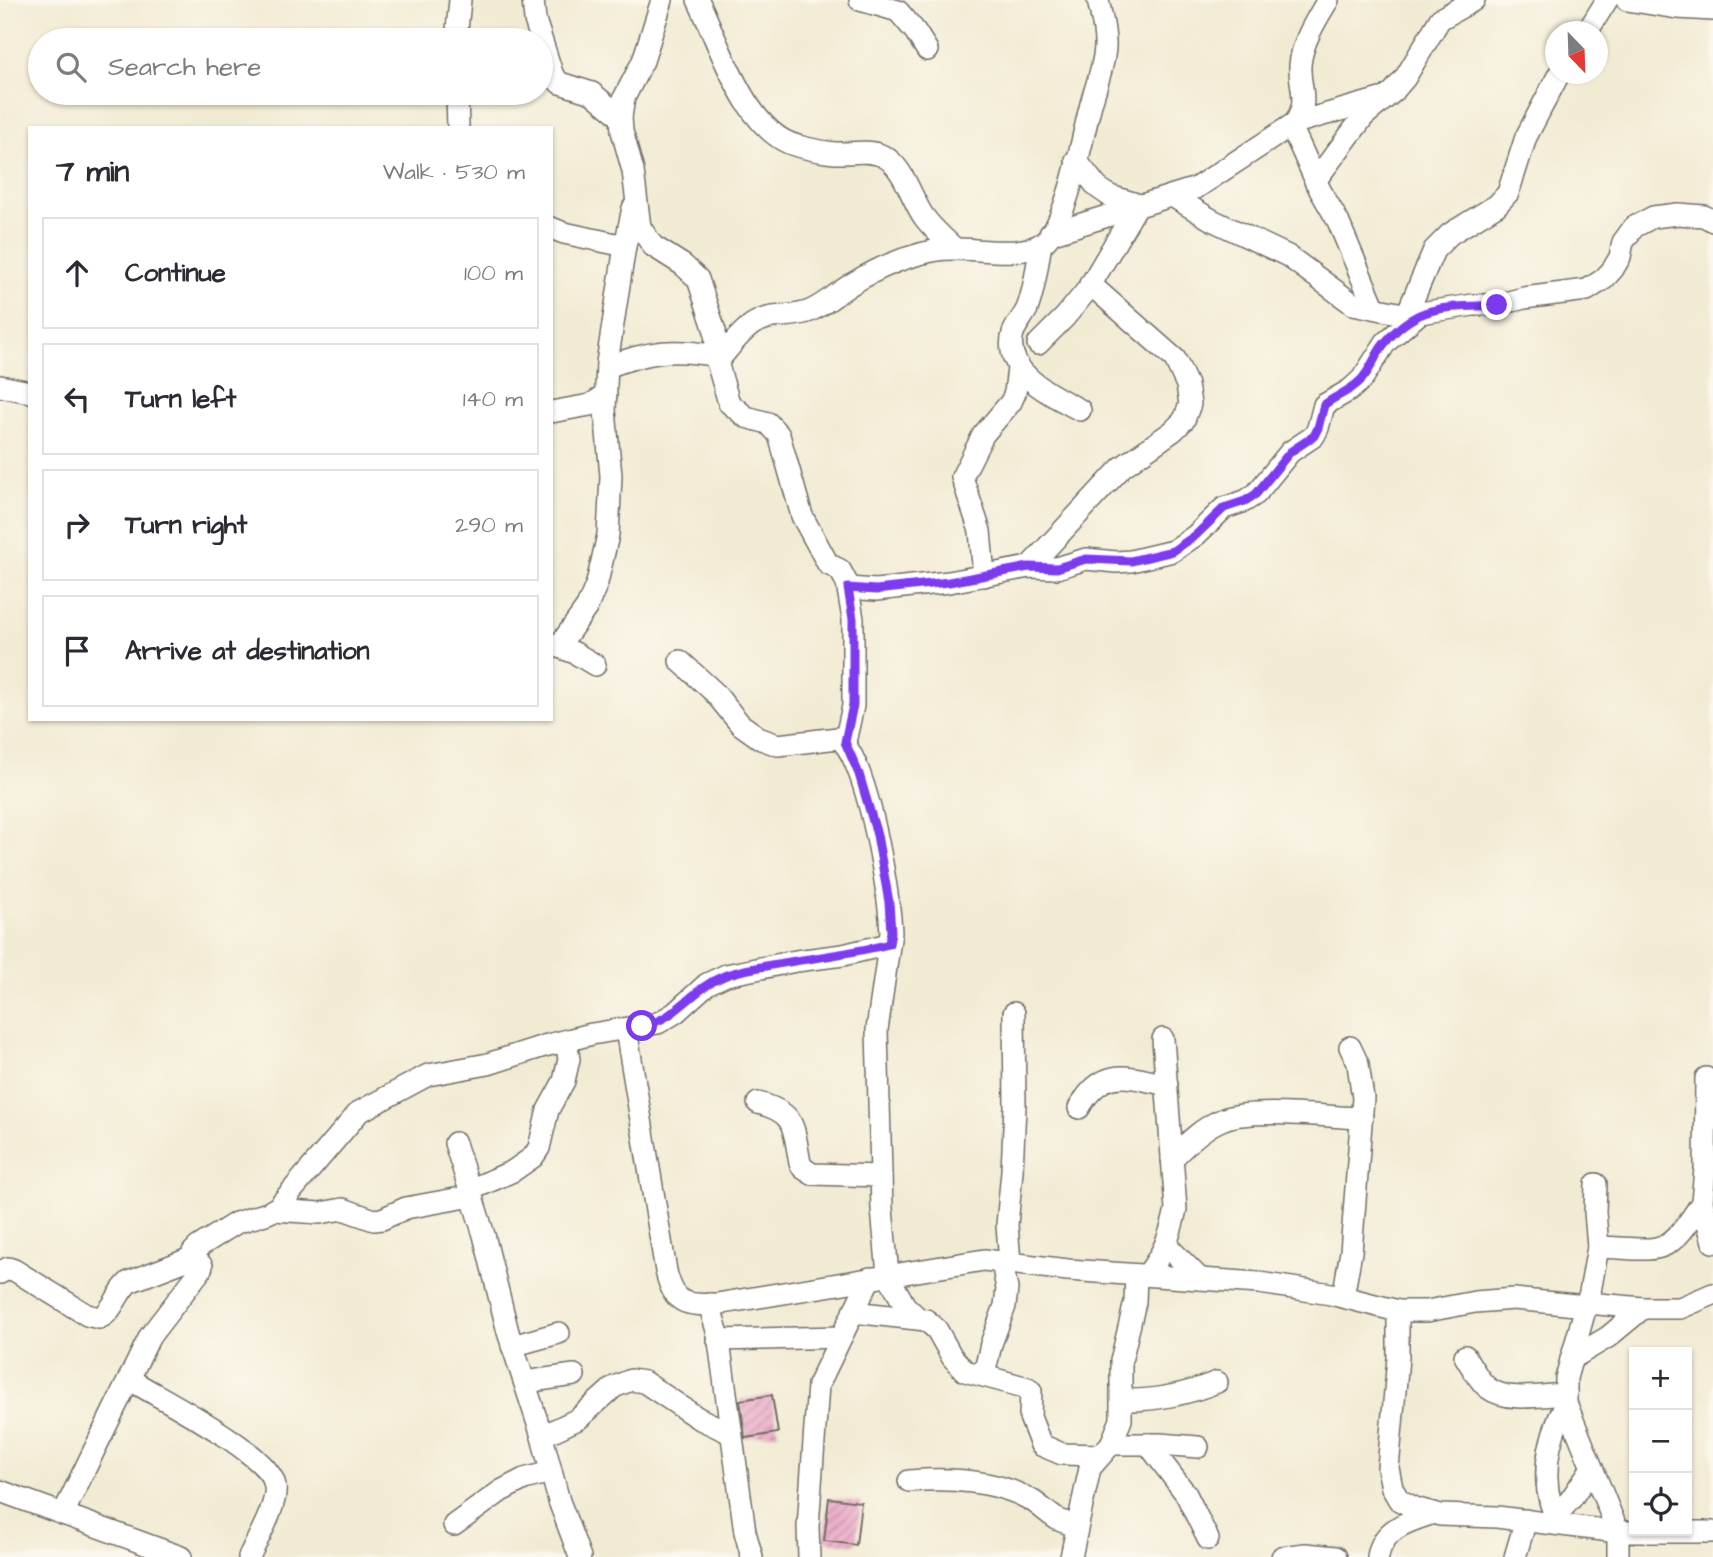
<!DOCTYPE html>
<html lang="en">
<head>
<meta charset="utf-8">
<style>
  :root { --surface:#fff; --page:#f2f2f3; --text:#2b2b33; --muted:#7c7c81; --line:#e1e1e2 }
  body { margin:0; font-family:"Architects Daughter",sans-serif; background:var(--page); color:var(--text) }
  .controls { position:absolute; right:21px; bottom:21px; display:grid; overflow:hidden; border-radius:0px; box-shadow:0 2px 5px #0004 }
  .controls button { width:63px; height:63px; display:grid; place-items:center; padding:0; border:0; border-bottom:2px solid var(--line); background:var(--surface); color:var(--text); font:35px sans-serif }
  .compass { position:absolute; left:1545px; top:21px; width:63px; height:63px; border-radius:50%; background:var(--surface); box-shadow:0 2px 5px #0004; rotate:157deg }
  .stop { position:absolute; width:21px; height:21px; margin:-16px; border:5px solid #7c3aed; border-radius:50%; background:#fff }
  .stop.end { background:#7c3aed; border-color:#fff; box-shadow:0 2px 7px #0008 }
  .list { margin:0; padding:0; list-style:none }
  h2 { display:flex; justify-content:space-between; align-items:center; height:91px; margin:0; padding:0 28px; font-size:30px }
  h2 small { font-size:23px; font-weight:400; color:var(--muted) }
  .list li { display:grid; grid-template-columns:46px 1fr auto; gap:21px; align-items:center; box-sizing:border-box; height:112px; margin:0 14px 14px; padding:0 14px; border:2px solid var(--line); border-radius:0px }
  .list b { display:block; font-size:26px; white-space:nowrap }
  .list em { font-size:23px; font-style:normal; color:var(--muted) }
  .icon { flex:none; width:38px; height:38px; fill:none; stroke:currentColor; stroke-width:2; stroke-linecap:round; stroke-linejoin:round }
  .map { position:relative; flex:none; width:1713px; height:1557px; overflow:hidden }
  .search { position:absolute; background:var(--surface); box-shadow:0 2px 5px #0004; left:28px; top:28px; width:525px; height:77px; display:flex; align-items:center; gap:18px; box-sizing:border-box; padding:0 24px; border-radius:38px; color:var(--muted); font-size:26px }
  .panel { position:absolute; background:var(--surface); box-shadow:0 2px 5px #0004; left:28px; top:126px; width:525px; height:595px; border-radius:0px }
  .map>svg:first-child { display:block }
  .building { fill:url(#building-hatch) }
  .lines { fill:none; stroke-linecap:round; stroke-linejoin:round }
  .minor-casing { stroke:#716e66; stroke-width:24 }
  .minor { stroke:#fff; stroke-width:21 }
  .route { stroke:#7c3aed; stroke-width:9 }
</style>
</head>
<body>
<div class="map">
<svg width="1713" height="1557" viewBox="0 0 1713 1557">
  <defs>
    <pattern id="building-hatch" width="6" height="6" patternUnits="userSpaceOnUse" patternTransform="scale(1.75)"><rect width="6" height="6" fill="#eba7c6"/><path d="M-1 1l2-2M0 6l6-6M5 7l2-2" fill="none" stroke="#bf88a1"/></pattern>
  </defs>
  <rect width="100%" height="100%" fill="#fbf7ec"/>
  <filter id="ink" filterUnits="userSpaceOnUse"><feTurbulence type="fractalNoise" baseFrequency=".0143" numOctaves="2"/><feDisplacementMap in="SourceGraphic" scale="14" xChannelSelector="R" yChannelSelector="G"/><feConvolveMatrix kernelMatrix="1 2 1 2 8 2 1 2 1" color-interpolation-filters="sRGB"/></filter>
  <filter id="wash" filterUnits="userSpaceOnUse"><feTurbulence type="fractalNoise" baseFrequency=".00686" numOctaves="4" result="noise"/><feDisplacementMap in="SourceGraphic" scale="28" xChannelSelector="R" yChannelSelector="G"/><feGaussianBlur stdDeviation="1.57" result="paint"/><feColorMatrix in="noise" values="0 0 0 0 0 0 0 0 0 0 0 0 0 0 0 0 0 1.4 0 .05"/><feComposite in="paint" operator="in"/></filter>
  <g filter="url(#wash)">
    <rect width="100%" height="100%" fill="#f2ebd4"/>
    <g id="blocks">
      <!-- building -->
      <g class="building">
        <path d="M772 1395 778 1433 745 1438 740 1400Z"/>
        <path d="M829 1498 861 1502 856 1545 824 1541Z"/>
      </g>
    </g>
  </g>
  <g filter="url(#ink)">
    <use href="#blocks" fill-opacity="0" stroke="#716e66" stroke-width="2"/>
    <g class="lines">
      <defs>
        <g id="minor">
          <path d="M533 0 535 20 553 76 560 83 592 93 621 117"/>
          <path d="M662 0 643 61 624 98 621 117 622 131 633 171 640 227 653 246 683 265 698 279 715 331 717 362 729 403 746 417 768 423 779 435 802 516 828 564 840 570 847 583 853 619V706L845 742"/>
          <path d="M698 0C719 43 746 134 798 146 809 149 823 152 835 153 850 154 868 149 883 156 904 166 911 199 924 217 933 229 943 238 954 248"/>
          <path d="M860 0 898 11 915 31 927 50"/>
          <path d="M1627 0 1677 8 1713 10"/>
          <path d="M1587 32 1607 0"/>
          <path d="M456 40 460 0"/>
          <path d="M457 93 458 128"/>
          <path d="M1295 123 1380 99"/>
          <path d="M1291 126 1320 190 1338 221 1374 307"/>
          <path d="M1076 160 1097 187 1110 196 1140 205"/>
          <path d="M1315 181 1364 116 1393 92 1405 78 1440 19 1474 0"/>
          <path d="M1172 196 1212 220 1288 256 1353 304 1408 315"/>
          <path d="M551 228 564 233 625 246"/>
          <path d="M1050 234 1196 188 1295 123C1310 100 1299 89 1300 65 1302 42 1316 20 1328 0"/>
          <path d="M1041 244C1037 265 1035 289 1027 309 1023 317 1016 325 1013 333 1002 373 1052 395 1080 410"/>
          <path d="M1406 323 1410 307 1434 250 1450 234 1497 205 1508 193 1526 137 1559 74"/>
          <path d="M1038 344 1065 317 1088 289 1137 206"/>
          <path d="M717 362C728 350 739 333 753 324 772 312 791 319 810 311 824 305 836 294 850 285 876 269 908 255 938 250 967 245 1018 260 1043 243 1067 226 1083 133 1091 104 1096 85 1104 67 1105 47 1106 32 1101 15 1098 0"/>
          <path d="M607 367C649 351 672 348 717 356"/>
          <path d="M0 386 30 392"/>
          <path d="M551 412 590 405 606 395"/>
          <path d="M1029 567 1122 467 1173 431 1184 420 1190 404 1187 385 1175 359 1090 284"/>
          <path d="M984 576 980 531 962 477 983 435 1011 402 1015 393 1018 368"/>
          <path d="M848 588 876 590 949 582 1029 567 1057 568 1086 559 1116 562 1131 561 1173 551 1196 535 1224 508 1245 501 1256 494 1290 452 1314 436 1318 428 1324 405 1350 390 1362 379 1386 342 1420 313 1473 305H1497L1524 298 1587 290 1604 279 1613 269 1620 257 1623 242 1634 227 1653 217 1678 214 1704 216 1713 221"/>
          <path d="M551 644 575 653 595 665"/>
          <path d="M559 646 587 607 597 583 608 535 611 476 605 410 607 363 625 246 633 208"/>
          <path d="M680 661 714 692 740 724 761 739 778 745 838 738C866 754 887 884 890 918L891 932 877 1030 882 1209 888 1275 905 1306 918 1318"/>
          <path d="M626 1029 666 1271C674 1304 685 1306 717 1304L984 1260 1068 1270 1259 1283 1331 1294 1398 1311H1427L1475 1302 1514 1299 1586 1306"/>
          <path d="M1706 1078 1705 1169 1702 1202 1713 1242"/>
          <path d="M758 1103C797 1113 793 1127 800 1163L803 1168 812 1174 881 1176"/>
          <path d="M1079 1108C1103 1066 1126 1076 1167 1085"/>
          <path d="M455 1143 484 1235 508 1332 541 1433 559 1501 580 1557"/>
          <path d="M1172 1159C1186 1144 1204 1126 1224 1119 1252 1108 1329 1117 1362 1118"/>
          <path d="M1596 1184 1595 1212 1598 1247 1590 1292 1566 1378V1403L1618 1532V1557"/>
          <path d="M470 1190 513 1171 533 1157 539 1148 548 1110 564 1081 569 1059 566 1041"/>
          <path d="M273 1210 320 1213 343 1209 374 1220 382 1219 406 1208 472 1196"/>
          <path d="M1166 1245 1200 1279"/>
          <path d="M1598 1247C1661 1249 1666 1260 1702 1202"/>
          <path d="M1010 1263 1007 1225 1012 1171 1015 1106 1014 1013"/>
          <path d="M0 1273 8 1268 14 1270 87 1315 99 1318C113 1313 117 1292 129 1282L194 1257"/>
          <path d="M1147 1275C1164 1252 1170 1237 1176 1209L1163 1039"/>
          <path d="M1343 1297 1351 1252 1363 1098 1358 1064 1350 1047"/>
          <path d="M1587 1303 1643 1308H1680L1713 1294"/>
          <path d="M709 1304 718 1334 745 1532 752 1557"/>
          <path d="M1398 1311V1358L1388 1468 1392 1488 1399 1500 1415 1508 1440 1515 1497 1517 1618 1532H1713"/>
          <path d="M853 1312 926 1320 937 1330 952 1357 965 1371 1028 1388 1031 1391 1030 1417 1041 1445 1062 1454 1099 1455"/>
          <path d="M718 1340 841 1337"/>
          <path d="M512 1346 559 1333"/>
          <path d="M1465 1356C1471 1366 1479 1381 1488 1388 1508 1403 1543 1395 1566 1394"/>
          <path d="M1571 1359 1608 1337 1643 1308"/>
          <path d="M984 1375 991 1344 1005 1306 1007 1289 1002 1262"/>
          <path d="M129 1379C159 1398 271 1453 275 1486 278 1505 257 1539 249 1557"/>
          <path d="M525 1382 574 1375"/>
          <path d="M1122 1400C1156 1401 1185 1395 1217 1382"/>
          <path d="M542 1436 578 1419 614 1387 631 1380 644 1382 698 1418 730 1433"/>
          <path d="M1111 1444H1160L1198 1447"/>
          <path d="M1148 1444 1186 1494 1208 1539"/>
          <path d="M909 1481C947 1478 996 1480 1031 1500 1040 1505 1048 1514 1057 1519 1063 1522 1071 1524 1077 1527"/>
          <path d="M0 1491 181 1557"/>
          <path d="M63 1514 150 1336 200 1271 202 1266 194 1257 193 1252 198 1247 236 1223 268 1213 278 1207 359 1112 428 1075 488 1064 544 1046 592 1034 658 1023 675 1013 707 984 726 975 796 961 843 955 889 944"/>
          <path d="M1555 1516C1539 1478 1548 1439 1566 1403"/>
          <path d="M1549 1523 1571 1499 1591 1469"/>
          <path d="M454 1525 501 1491 524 1479 551 1472"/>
          <path d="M809 1557 808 1527 818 1385 870 1278"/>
          <path d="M1071 1557 1090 1468 1111 1444 1121 1420V1361L1135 1302 1136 1275"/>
          <path d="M1282 1557 1305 1554 1336 1557"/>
          <path d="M1378 1557C1382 1528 1409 1521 1434 1513"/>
          <path d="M1515 1557 1526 1520"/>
        </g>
      </defs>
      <!-- minor casing -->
      <use href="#minor" class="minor-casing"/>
      <!-- minor -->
      <use href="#minor" class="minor"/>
    </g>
  </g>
  <g class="lines" filter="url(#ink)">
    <!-- route -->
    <path class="route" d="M642 1026C678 1019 691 989 724 976 738 970 756 968 771 965 811 958 850 954 889 944L891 932 889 902 877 835 859 774 845 742 853 705V619L848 588 876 590 949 582 1029 567 1057 568 1086 559 1131 561 1173 551 1196 535 1224 508 1245 501 1256 494 1290 452 1314 436 1318 428 1324 405C1335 396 1349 392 1360 381 1371 371 1374 356 1384 344 1419 301 1448 309 1497 305"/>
  </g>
</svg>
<div class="controls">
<button>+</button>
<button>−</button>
<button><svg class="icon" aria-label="locate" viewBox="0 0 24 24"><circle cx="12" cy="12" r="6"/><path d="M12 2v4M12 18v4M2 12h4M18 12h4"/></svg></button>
</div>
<svg class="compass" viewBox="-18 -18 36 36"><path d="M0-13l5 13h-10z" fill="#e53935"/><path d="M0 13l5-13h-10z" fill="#7c7c81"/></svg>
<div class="stop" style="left:642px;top:1026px"></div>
<div class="stop end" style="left:1497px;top:305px"></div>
<div class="search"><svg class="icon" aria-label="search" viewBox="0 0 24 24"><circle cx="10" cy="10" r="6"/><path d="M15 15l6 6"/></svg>Search here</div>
<section class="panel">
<h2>7 min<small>Walk · 530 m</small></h2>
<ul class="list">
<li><svg class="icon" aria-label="ahead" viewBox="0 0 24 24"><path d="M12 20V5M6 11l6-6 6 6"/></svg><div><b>Continue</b></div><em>100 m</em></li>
<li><svg class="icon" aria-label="left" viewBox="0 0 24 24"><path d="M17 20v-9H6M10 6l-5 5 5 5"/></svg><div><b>Turn left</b></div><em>140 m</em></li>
<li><svg class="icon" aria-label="right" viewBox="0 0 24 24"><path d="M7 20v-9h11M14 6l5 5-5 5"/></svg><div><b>Turn right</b></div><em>290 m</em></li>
<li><svg class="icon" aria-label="arrive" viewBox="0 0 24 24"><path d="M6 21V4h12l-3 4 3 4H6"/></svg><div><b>Arrive at destination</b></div></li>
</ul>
</section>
</div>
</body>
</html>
